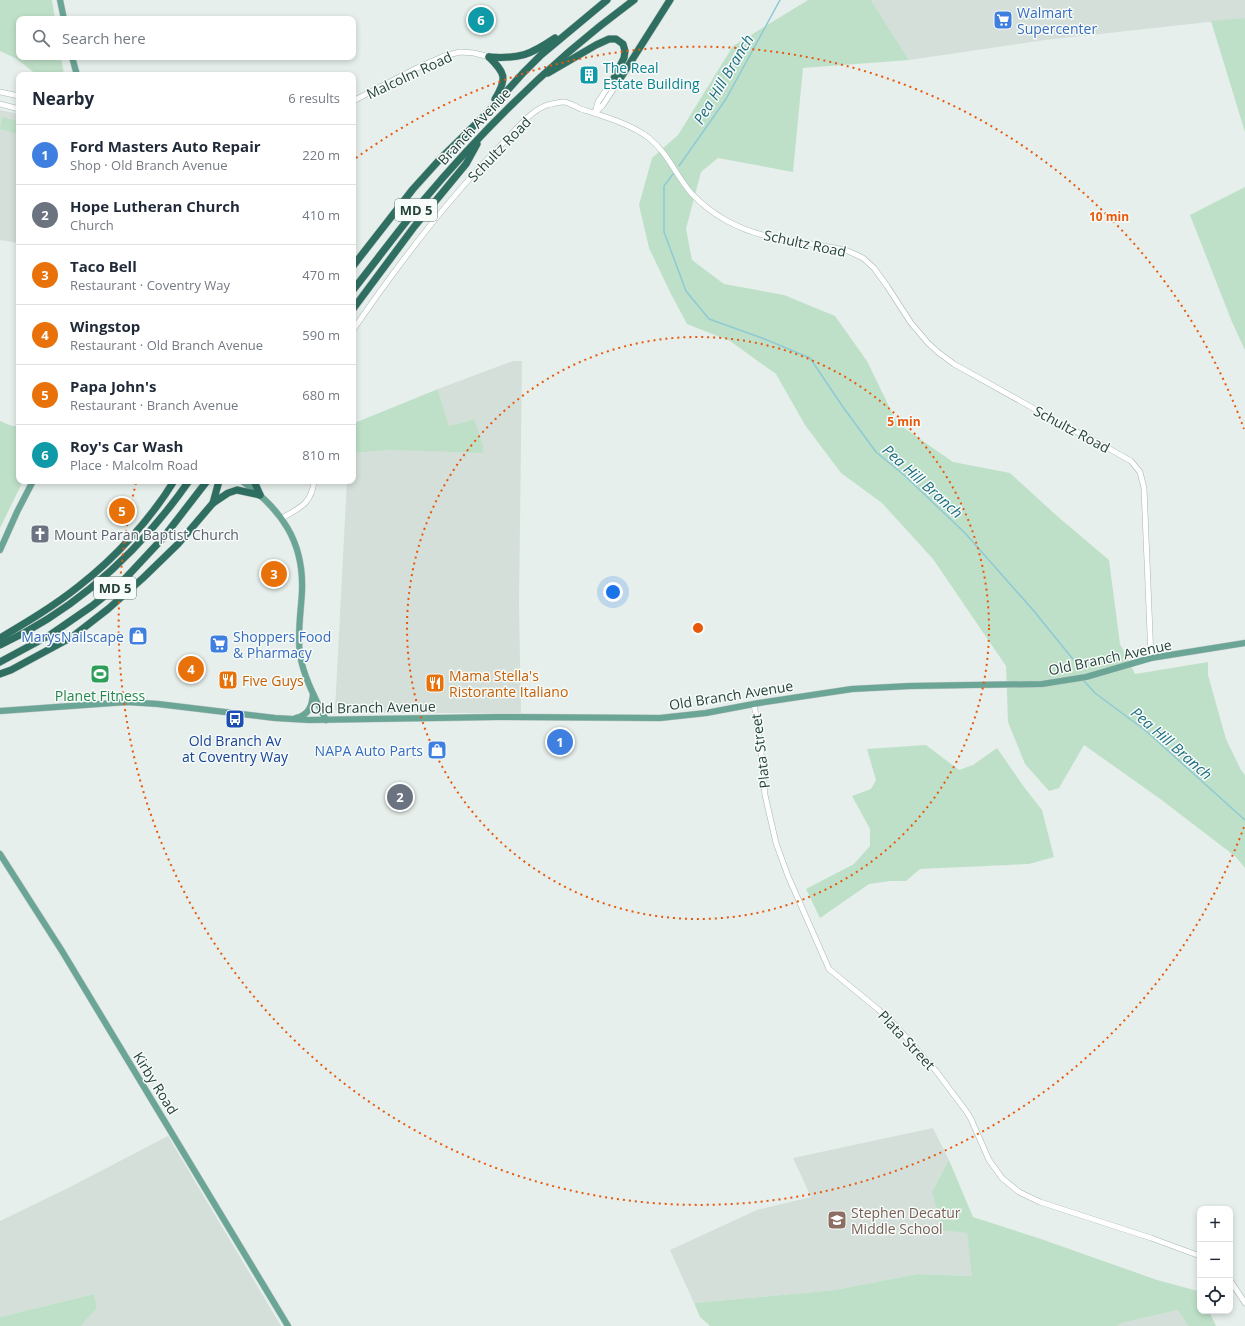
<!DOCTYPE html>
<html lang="en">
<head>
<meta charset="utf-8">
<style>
  :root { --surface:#fff; --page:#f6f6f7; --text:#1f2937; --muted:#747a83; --line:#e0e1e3; --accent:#7f5249 }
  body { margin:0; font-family:"Open Sans",sans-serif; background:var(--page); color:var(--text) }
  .controls { position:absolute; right:12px; bottom:12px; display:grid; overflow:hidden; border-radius:8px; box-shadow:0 2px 6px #0003 }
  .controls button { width:36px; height:36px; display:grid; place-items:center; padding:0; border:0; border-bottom:1px solid var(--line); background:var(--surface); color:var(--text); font:20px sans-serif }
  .you { position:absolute; left:613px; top:592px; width:14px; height:14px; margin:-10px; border:3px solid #fff; border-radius:50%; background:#1a73e8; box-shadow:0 0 0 6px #1a73e833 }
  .badge { display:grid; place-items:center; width:26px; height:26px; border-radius:50%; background:var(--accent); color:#fff; font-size:13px; font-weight:700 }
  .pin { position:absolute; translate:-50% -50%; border:2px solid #fff; box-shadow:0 1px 4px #0006 }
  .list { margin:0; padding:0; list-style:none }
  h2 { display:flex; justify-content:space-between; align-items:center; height:52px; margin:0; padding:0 16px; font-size:17px }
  h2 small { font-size:13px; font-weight:400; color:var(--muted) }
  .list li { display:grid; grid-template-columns:26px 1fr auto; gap:12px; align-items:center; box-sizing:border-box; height:60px; padding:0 16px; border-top:1px solid var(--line) }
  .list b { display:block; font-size:15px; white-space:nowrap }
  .list p { margin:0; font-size:13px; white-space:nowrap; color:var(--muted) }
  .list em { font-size:13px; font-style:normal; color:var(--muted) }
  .icon { flex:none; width:22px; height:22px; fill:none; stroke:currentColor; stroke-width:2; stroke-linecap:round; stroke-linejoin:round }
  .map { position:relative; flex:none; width:1245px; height:1326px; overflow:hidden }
  .search { position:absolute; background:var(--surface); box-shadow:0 2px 6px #0003; left:16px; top:16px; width:340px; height:44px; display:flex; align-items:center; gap:10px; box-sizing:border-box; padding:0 14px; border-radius:8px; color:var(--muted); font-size:15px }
  .panel { position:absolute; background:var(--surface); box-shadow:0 2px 6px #0003; left:16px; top:72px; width:340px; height:412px; border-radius:8px }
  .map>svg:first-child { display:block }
  .built { fill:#d4dfda }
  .green { fill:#bfe0c8 }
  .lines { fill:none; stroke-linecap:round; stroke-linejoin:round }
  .stream { stroke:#8ec9d4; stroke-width:1.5 }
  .minor-casing { stroke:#a8b8b2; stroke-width:6 }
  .major-casing { stroke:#c2cac8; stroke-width:7 }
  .highway-casing { stroke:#c2cac8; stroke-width:8 }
  .minor { stroke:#fff; stroke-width:5 }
  .major { stroke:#6aa596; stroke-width:6 }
  .highway { stroke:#2f6f62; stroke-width:7 }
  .ring { fill:none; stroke:#e8590c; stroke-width:2; stroke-dasharray:2 4 }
  .labels { text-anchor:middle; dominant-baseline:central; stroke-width:3; stroke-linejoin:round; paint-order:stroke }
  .shield { fill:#f7fbf9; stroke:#637a73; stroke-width:1 }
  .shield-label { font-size:13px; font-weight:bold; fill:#24423a }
  .shop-label { font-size:14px; fill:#366cbe; stroke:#f7fbf9; text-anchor:start }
  .culture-label { font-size:14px; fill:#0d838f; stroke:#f7fbf9; text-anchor:start }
  .street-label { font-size:14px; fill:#24423a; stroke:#f7fbf9 }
  .worship-label { font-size:14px; fill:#5b616d; stroke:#f7fbf9; text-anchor:start }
  .food-label { font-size:14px; fill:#c56008; stroke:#f7fbf9; text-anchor:start }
  .leisure-label { font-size:14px; fill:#27864d; stroke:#f7fbf9 }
  .transit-label { font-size:14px; fill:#164399; stroke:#f7fbf9 }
  .education-label { font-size:14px; fill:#785e54; stroke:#f7fbf9; text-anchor:start }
  .water-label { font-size:15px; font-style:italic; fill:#1c6f80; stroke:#f7fbf9 }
  .centre { fill:#e8590c; stroke:#f7fbf9; stroke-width:2 }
  .ring-label { font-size:12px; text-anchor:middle; font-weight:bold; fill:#e8590c; stroke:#f7fbf9; stroke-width:3; stroke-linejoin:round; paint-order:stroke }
</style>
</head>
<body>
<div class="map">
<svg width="1245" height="1326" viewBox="0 0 1245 1326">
  <rect width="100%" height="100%" fill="#e6efeb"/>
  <!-- built -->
  <g class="built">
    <path d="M871 0H1245V18L1045 40 909 60Z"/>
    <path d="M0 110 19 114V243L0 240Z"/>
    <path d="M513 361H522L519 605 521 713H338L335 709 347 481H353V453L393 450 474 419 449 426 438 389Z"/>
    <path d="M933 1128 949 1160 932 1191 967 1232 973 1276 917 1274 835 1290 694 1303 670 1250 757 1210 811 1197 793 1158Z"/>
    <path d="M168 1136 281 1326H81L97 1308 94 1294 0 1317V1221L70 1187Z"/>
    <path d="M1178 1310 1188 1326H1117L1122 1323Z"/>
  </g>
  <!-- green -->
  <g class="green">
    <path d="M0 0H52L55 19H19V57H61L64 75H37L17 59 0 51Z"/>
    <path d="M808 0H871L909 60 803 68 793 172 718 158 701 172 686 229 692 260 724 284 784 295 835 316 867 361 897 423 953 462 1010 473 1057 516 1109 560 1120 644 1135 674 1208 662V675L1226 739 1241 770 1245 775V868L1236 857 1159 798 1084 745 1059 788 1049 791 1025 764 1008 722 1006 666 933 559 882 503 841 473 805 425 776 374 730 341 687 324 671 294 649 248 639 205 652 158 678 135 733 46Z"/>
    <path d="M1245 18V132L1211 21Z"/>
    <path d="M2 117 19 121 18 134 0 129Z"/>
    <path d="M1245 187V350L1232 322 1190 215Z"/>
    <path d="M438 389 449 426 474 419 483 446V453L393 450 353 453V422H357Z"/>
    <path d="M0 421 12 426H19V481H23L0 528Z"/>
    <path d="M926 745 959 770 973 765 997 748 1024 787 1042 810 1054 857 1029 864 920 869 906 881H890L869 884 820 918 806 889 854 864 870 846V829L852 796 871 789 876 780 867 749Z"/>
    <path d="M949 1160 973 1217 1041 1239 1157 1280 1198 1291 1200 1294V1311H1209L1216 1326H1188L1178 1310 1122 1323 1117 1326H710L700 1317 694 1303 835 1290 917 1274 972 1276 967 1233 942 1230 932 1191Z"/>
    <path d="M94 1294 97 1308 81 1326H0V1317Z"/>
  </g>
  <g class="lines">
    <!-- stream -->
    <g class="stream">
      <path d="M679 166 726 99 780 0"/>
      <path d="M673 174 664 186V232L686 291 709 319 762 338 810 358 843 407 876 452 904 475 965 533 1033 610 1081 669"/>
      <path d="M1084 681 1095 693 1146 731 1245 820"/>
    </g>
    <defs>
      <g id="minor">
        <path d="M0 92 19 96"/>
        <path d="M353 101 417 68 444 56 460 52 474 53 489 57"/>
        <path d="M0 104 19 109"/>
        <path d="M595 113 598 102 614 78"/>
        <path d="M595 113 603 105 618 82"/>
        <path d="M353 330C399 263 449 197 506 140 518 127 531 111 547 105 552 104 559 102 563 102 569 102 576 107 581 109 603 116 631 124 649 138 668 153 676 176 692 194 714 217 744 232 776 238 797 243 818 244 839 249L848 251 863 258 874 268 887 286 911 323 928 343 939 353 954 364 1040 412 1049 419 1090 438 1131 461 1140 472 1144 488 1151 658"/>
        <path d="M282 518C300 508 312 503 314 481"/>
        <path d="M754 704 760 742 765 795 776 843 788 876 829 969 879 1010 895 1025 936 1071 966 1111 971 1119 989 1160 1002 1178 1019 1192 1040 1202 1151 1238 1200 1256"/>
        <path d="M1230 1280 1245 1303"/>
      </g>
      <g id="major">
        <path d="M60 0 64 19"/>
        <path d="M72 57 77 75"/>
        <path d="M242 481C281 509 304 541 302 591 301 612 297 634 300 655 304 678 316 700 326 720"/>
        <path d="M0 550 17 512 33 481"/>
        <path d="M0 711 127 702 158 704 275 718 309 720 497 717 660 718 706 713 759 703 852 689 910 686 1042 684 1086 677 1151 658 1245 643"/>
        <path d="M296 718C309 715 312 706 313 694"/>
        <path d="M0 854 62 951 288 1326"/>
      </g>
      <g id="highway">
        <path d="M489 57C520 59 530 55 555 38"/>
        <path d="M489 57C505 73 508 78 495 99"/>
        <path d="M548 73 596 45 609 39H616L623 44 625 51 624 58 614 78"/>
        <path d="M618 82 670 0"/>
        <path d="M353 266 413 189 441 158 487 113 523 73 541 55 607 0"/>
        <path d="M353 290C376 261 398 231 422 202 485 127 555 58 634 0"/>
        <path d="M353 309 414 227 466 164 477 144"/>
        <path d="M254 481 260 495"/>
        <path d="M213 503 219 481"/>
        <path d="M0 638C27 622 54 606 79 586 115 558 150 520 174 481"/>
        <path d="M0 645C77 609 140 551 189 481"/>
        <path d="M0 662 50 635 92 606 121 583 163 538 207 481"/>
        <path d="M0 674 11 670 72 637 108 609 143 578 178 544 213 503 228 493 237 490 260 495"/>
      </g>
    </defs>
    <!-- minor casing -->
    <use href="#minor" class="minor-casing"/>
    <!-- major casing -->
    <use href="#major" class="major-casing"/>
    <!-- highway casing -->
    <use href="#highway" class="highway-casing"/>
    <!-- minor -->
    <use href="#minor" class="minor"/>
    <!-- major -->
    <use href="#major" class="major"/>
    <!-- highway -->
    <use href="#highway" class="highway"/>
  </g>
  <!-- distance rings -->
  <g class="ring">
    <circle cx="698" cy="628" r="291"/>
    <path d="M1244 827A581 581 0 0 1 136 483M356 158A581 581 0 0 1 1244 429"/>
  </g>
  <!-- icons -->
  <defs>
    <symbol id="supermarket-square" viewBox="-11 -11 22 22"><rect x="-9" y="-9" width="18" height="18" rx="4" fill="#3f7fe0" stroke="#f7fbf9"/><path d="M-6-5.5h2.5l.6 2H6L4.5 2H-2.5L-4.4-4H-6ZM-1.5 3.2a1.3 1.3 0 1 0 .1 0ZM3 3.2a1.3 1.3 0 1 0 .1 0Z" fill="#fff"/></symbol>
    <symbol id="building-square" viewBox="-11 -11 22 22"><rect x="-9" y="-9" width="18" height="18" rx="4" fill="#0f9aa8" stroke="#f7fbf9"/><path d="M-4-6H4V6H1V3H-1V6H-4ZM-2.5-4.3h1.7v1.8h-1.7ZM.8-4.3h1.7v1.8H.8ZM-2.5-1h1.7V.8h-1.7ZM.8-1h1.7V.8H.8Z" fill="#fff"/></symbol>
    <symbol id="church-square" viewBox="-11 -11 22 22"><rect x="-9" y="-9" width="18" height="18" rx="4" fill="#6b7280" stroke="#f7fbf9"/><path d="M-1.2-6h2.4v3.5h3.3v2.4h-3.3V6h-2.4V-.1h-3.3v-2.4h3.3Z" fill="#fff"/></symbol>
    <symbol id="shop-square" viewBox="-11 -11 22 22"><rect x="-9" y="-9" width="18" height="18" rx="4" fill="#3f7fe0" stroke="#f7fbf9"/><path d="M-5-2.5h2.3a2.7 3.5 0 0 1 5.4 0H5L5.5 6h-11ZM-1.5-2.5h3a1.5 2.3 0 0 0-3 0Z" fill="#fff"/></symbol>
    <symbol id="stadium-square" viewBox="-11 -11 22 22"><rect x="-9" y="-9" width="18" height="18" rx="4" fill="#2e9e5b" stroke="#f7fbf9"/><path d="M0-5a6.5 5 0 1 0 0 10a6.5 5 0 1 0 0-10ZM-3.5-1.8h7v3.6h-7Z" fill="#fff"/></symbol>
    <symbol id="restaurant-square" viewBox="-11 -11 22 22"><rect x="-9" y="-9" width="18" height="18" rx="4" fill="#e8710a" stroke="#f7fbf9"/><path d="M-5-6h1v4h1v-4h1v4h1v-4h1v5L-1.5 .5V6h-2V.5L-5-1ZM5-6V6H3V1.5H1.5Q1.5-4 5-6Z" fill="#fff"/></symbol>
    <symbol id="bus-square" viewBox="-11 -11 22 22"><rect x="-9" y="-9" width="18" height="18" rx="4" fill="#1a4fb4" stroke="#f7fbf9"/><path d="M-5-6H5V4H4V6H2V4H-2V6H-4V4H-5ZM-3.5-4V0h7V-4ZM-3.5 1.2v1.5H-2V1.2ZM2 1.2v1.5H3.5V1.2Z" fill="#fff"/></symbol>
    <symbol id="school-square" viewBox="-11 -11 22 22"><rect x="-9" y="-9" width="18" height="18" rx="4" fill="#8d6e63" stroke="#f7fbf9"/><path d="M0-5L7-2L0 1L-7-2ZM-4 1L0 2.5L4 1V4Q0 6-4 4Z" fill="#fff"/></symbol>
  </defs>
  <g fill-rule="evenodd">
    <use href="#supermarket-square" x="992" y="9" width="22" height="22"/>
    <use href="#building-square" x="578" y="64" width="22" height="22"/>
    <use href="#church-square" x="29" y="523" width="22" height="22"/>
    <use href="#shop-square" x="127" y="625" width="22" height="22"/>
    <use href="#supermarket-square" x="208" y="633" width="22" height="22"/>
    <use href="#stadium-square" x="89" y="663" width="22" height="22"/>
    <use href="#restaurant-square" x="217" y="669" width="22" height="22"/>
    <use href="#restaurant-square" x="424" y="672" width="22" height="22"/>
    <use href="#bus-square" x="224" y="708" width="22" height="22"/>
    <use href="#shop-square" x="426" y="739" width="22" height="22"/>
    <use href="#school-square" x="826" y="1209" width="22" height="22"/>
  </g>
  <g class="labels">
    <!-- shield labels -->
    <g class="shield">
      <rect x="395" y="199" width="42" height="22" rx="3"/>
      <rect x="94" y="577" width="42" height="22" rx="3"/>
    </g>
    <g class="shield-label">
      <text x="416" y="210">MD 5</text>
      <text x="115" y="588">MD 5</text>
    </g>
    <!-- shop labels -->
    <g class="shop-label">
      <text x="1017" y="12">Walmart<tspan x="1017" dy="16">Supercenter</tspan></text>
      <text x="124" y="636" text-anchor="end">MarysNailscape</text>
      <text x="233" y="636">Shoppers Food<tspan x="233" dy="16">&amp; Pharmacy</tspan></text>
      <text x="423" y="750" text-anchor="end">NAPA Auto Parts</text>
    </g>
    <!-- culture labels -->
    <g class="culture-label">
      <text x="603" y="67">The Real<tspan x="603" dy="16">Estate Building</tspan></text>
    </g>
    <!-- street labels -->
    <g class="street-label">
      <text transform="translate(409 75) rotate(-25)">Malcolm Road</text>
      <text transform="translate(474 126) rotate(-47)">Branch Avenue</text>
      <text transform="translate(499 149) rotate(-46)">Schultz Road</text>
      <text transform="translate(805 243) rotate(12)">Schultz Road</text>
      <text transform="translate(1072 429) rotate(28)">Schultz Road</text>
      <text transform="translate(1110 657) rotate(-12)">Old Branch Avenue</text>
      <text transform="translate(731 695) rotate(-9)">Old Branch Avenue</text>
      <text transform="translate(373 707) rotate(-1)">Old Branch Avenue</text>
      <text transform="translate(760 751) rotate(-97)">Plata Street</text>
      <text transform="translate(907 1040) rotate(47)">Plata Street</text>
      <text transform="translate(156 1083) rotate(58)">Kirby Road</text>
    </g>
    <!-- worship labels -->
    <g class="worship-label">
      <text x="54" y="534">Mount Paran Baptist Church</text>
    </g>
    <!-- food labels -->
    <g class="food-label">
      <text x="449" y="675">Mama Stella's<tspan x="449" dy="16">Ristorante Italiano</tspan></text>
      <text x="242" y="680">Five Guys</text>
    </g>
    <!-- leisure labels -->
    <g class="leisure-label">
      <text x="100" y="695">Planet Fitness</text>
    </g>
    <!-- transit labels -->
    <g class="transit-label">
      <text x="235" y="740">Old Branch Av<tspan x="235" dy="16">at Coventry Way</tspan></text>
    </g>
    <!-- education labels -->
    <g class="education-label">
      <text x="851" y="1212">Stephen Decatur<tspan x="851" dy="16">Middle School</tspan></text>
    </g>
    <!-- water labels -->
    <g class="water-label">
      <text transform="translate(723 79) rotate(-59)">Pea Hill Branch</text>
      <text transform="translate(923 481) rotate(42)">Pea Hill Branch</text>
      <text transform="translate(1172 743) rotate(41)">Pea Hill Branch</text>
    </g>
  </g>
  <circle cx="698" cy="628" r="6" class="centre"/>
  <g class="ring-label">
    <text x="1109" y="221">10 min</text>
    <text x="904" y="426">5 min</text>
  </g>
</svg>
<div class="controls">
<button>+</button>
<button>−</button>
<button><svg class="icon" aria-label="locate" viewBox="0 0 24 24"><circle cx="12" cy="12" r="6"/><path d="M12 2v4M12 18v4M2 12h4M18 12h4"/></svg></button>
</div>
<div class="you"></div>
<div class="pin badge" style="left:560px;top:742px;background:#3f7fe0">1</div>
<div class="pin badge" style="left:400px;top:797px;background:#6b7280">2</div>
<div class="pin badge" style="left:274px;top:574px;background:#e8710a">3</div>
<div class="pin badge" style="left:191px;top:669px;background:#e8710a">4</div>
<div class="pin badge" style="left:122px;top:511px;background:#e8710a">5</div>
<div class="pin badge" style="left:481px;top:20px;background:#0f9aa8">6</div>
<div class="search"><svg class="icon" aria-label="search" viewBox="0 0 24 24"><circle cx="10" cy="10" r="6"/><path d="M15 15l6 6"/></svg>Search here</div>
<section class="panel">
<h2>Nearby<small>6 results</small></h2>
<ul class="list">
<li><span class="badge" style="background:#3f7fe0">1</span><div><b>Ford Masters Auto Repair</b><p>Shop · Old Branch Avenue</p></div><em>220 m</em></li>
<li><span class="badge" style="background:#6b7280">2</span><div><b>Hope Lutheran Church</b><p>Church</p></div><em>410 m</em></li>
<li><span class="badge" style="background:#e8710a">3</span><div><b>Taco Bell</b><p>Restaurant · Coventry Way</p></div><em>470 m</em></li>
<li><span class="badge" style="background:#e8710a">4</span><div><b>Wingstop</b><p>Restaurant · Old Branch Avenue</p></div><em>590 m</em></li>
<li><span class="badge" style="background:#e8710a">5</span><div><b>Papa John's</b><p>Restaurant · Branch Avenue</p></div><em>680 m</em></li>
<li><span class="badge" style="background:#0f9aa8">6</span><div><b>Roy's Car Wash</b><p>Place · Malcolm Road</p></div><em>810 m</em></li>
</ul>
</section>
</div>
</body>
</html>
